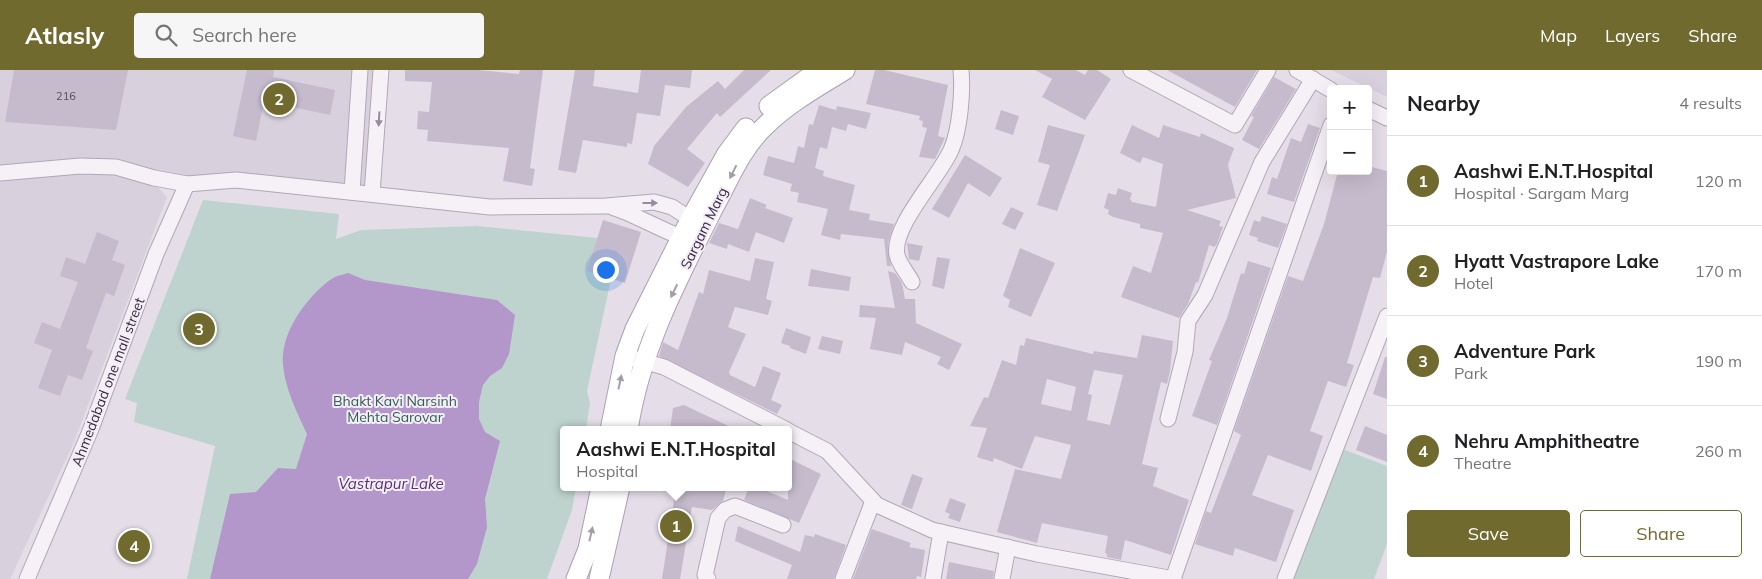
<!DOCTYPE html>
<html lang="en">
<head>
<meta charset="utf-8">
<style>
  :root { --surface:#fff; --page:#f6f6f6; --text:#202124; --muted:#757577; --line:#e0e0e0; --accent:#716a2f }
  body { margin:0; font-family:Mulish,sans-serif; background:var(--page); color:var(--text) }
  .controls { position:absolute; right:15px; top:15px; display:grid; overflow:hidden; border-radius:5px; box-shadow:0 5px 20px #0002 }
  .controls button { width:45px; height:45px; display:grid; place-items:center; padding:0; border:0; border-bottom:1px solid var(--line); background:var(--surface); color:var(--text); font:25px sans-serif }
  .you { position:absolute; left:605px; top:199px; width:18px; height:18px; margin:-12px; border:4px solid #fff; border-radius:50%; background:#1a73e8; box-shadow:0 0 0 8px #1a73e833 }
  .badge { display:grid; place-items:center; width:32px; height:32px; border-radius:50%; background:var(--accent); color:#fff; font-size:16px; font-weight:700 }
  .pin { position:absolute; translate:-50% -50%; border:2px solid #fff; box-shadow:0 1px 5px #0006 }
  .popup { position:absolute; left:560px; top:356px; width:232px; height:65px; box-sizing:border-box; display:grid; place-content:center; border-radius:5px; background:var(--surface); filter:drop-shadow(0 1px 4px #0005); font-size:16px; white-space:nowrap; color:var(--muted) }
  .popup b { font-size:19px; color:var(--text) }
  .popup::after { content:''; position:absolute; left:50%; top:100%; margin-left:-10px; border:10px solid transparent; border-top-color:var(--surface) }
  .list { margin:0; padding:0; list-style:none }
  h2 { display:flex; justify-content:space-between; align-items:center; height:65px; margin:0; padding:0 20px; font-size:21px }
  h2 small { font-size:16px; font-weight:400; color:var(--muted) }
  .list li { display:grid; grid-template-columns:32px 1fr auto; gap:15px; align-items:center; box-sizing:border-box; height:90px; padding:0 20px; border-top:1px solid var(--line) }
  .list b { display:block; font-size:19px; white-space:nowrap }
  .list p { margin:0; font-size:16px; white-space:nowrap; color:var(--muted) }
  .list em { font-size:16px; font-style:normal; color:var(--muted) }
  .actions { display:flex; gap:10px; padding:15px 20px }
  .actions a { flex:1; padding:11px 0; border:1px solid var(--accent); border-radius:5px; text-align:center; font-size:18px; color:var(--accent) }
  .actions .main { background:var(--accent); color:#fff }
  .icon { flex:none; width:28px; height:28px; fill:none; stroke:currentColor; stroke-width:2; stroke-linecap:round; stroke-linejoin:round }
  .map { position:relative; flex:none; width:1387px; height:509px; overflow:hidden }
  header { display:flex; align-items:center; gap:30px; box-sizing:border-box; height:70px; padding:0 25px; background:var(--accent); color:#fff }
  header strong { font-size:24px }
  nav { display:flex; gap:28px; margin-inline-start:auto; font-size:18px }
  .search { width:350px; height:45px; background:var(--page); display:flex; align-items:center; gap:12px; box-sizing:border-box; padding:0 18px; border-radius:5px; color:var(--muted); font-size:19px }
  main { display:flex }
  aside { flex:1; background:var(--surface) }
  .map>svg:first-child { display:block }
  .built { fill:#d9d0de }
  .green { fill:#bfd3ce }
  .water { fill:#b397cb }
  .building { fill:#c6bbcc; fill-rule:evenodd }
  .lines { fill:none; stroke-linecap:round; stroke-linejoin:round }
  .minor-casing { stroke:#b1a7b6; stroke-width:17 }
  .major-casing { stroke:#ac9db5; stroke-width:21 }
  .minor { stroke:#f5f1f7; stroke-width:15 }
  .major { stroke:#fff; stroke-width:19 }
  .oneway { fill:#968c9c }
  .oneway2 { fill:#a59da9 }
  .labels { text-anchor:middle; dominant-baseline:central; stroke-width:4; stroke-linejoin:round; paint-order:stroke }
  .number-label { font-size:11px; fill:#5c4b63 }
  .street-label { font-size:14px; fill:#382640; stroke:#f3eef6 }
  .park-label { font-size:14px; fill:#335d56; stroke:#f3eef6 }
  .water-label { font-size:15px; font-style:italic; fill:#592f76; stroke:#f3eef6 }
</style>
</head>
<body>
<header>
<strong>Atlasly</strong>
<div class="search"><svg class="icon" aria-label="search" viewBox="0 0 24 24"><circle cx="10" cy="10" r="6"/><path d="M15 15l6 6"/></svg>Search here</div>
<nav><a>Map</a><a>Layers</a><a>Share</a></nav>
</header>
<main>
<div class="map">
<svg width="1387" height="509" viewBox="0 0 1387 509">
  <rect width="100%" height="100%" fill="#e5dee9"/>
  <!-- built -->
  <g class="built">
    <path d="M0 0H376L367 120 187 110 154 106 0 100Z"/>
    <path d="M1331 0H1387V27Z"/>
    <path d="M116 101 154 113 167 127 74 372 10 509H0V107Z"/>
  </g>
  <!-- green -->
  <g class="green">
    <path d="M203 130 339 144 336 169 361 160 477 156 598 168 588 201 611 209 587 321 590 333 586 360H564V417H576L572 440 547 509H187L215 376 134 352 137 333 125 329Z"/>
    <path d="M1340 378 1387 396V474L1374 509H1291Z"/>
  </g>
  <!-- water -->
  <path class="water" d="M348 203 365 210 497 230 515 245 509 284 502 298 490 306 483 315 479 332V349L485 362 500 371 485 429 487 457 477 494 468 509H210L230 424 256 422 278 398 296 399 307 364C297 343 285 318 283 295 280 263 306 228 330 210 335 206 342 205 348 203Z"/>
  <!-- building -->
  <g class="building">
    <path d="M14 0H128L116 60 5 52Z"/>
    <path d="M247 0H274L273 7 335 20 330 45 264 31 256 71 233 66Z"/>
    <path d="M405 0H478L519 4 520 0H543L530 98 535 99 532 116 503 111 509 78 427 71 428 60 417 59 418 41 429 42 432 12 405 11Z"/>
    <path d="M575 0H595L593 16 638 23 641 0H692L690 18 665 15 660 46 637 43 632 74 627 73V77L583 70 576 103 558 100Z"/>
    <path d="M744 0H771L720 47 717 43 687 79 705 93 688 117 648 94 654 76 686 37 718 11 725 19Z"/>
    <path d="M875 0H884L948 15 938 66 945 68 935 89 919 87 927 58 922 57 923 51 919 50 920 46 866 34Z"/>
    <path d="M1035 0H1076L1085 5 1088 0H1097L1111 9 1085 50 1042 27 1052 9Z"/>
    <path d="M1167 0H1257L1235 37Z"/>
    <path d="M1274 7 1296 19 1259 79 1242 70 1254 47 1251 46Z"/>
    <path d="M819 35 836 40 837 36 871 43 866 59 848 54 846 61 832 57 827 79 820 77 815 98 824 101 823 106 855 115 849 140 870 144 869 150 894 154 888 173 891 196H887L884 169 841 164 840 170 821 165 828 139 797 132 799 123 790 121 792 114 763 105 768 86 794 93 798 76 804 78 809 54 813 55Z"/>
    <path d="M1001 40 1019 46 1013 65 995 59Z"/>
    <path d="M1308 54 1320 58 1294 132 1267 124 1272 107 1277 109 1291 68 1301 72Z"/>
    <path d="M1048 55 1085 65 1057 141 1037 135 1050 95 1038 92Z"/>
    <path d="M1132 55 1159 68 1163 55 1200 67 1201 63 1234 78 1228 95 1236 128 1187 140 1221 151 1219 156 1223 157 1217 174 1214 177 1209 175 1198 213 1196 212 1188 234 1179 248 1121 227 1133 196 1151 203 1163 163 1140 158V154L1113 147 1108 144 1109 140 1104 138 1108 123 1116 125 1118 118 1132 123 1130 129 1132 132 1156 137 1163 94 1143 87 1140 93 1120 83Z"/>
    <path d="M965 85 1002 108 990 127 968 113 949 148 932 139Z"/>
    <path d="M1368 96 1387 101V182L1380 208 1373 207 1347 293 1354 295 1346 317 1328 311 1310 361 1323 366 1311 401 1268 385 1252 425 1294 440 1276 492 1235 478 1233 486 1195 474 1206 441 1211 443 1241 365 1234 361 1288 206 1303 211 1324 154 1338 101H1368Z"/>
    <path d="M750 128 767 135 765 138 793 148 784 173 756 162 749 182 728 174 727 179 709 173 719 153 738 159Z"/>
    <path d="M1011 137 1024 143 1015 160 1002 154Z"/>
    <path d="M1262 146 1287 154 1278 178 1257 171 1258 168 1249 165 1254 150 1260 152Z"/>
    <path d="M603 150 641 162 625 213 587 201Z"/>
    <path d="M97 162 119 171 112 190 125 195 114 226 106 223 93 258 86 278 93 281 82 310 68 305 60 326 38 318 52 280 34 273 42 252 60 259 78 212 60 206 66 187 85 194Z"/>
    <path d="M907 173 923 176 919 191 909 189Z"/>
    <path d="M1020 178 1055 193 1031 247 1008 237 1010 230 1003 226Z"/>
    <path d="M937 187 950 189 944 219 932 216Z"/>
    <path d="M755 188 774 192 766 229 772 231 768 245 735 237 728 257 746 264 729 302 730 305 755 317 763 296 781 303 771 330 782 335 777 344 659 286 663 272 678 280 699 222 703 224 709 200 750 211Z"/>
    <path d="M1248 191 1271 198 1217 355 1192 346 1212 291 1209 290 1227 248 1241 203 1244 204Z"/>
    <path d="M811 199 851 207 849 221 808 216Z"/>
    <path d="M888 201 895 203 902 213 905 229H915L916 253 962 274 949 300 937 294 941 287 905 272 902 285 870 279 876 248 859 247 860 235 895 238Z"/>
    <path d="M786 258 811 267 806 284 790 278V276L781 273Z"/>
    <path d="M1142 265 1173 271 1170 301 1167 314 1161 312 1142 394 1158 398 1153 416 1189 430 1171 485 1125 470 1121 490 1107 487V484L1105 483 1108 466 1042 453 1037 473 997 462 1015 399 1061 409 1071 375 1035 366 1022 399 994 388 993 392 977 387 987 358 970 356 984 327 988 328 1002 290 1016 295 1020 275 1024 276 1026 268 1093 284 1094 281 1137 288ZM1094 300 1123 305 1110 355 1087 350 1092 325 1088 324ZM1047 309 1076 317 1071 341 1041 334Z"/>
    <path d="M822 266 843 271 840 284 818 279Z"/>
    <path d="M1385 287H1387V329L1373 324Z"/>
    <path d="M684 335 737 360H670L673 338Z"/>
    <path d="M1365 356 1387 365V392L1356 380Z"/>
    <path d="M788 388 821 404 799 453 744 430 749 417H757L788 430Z"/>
    <path d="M912 404 923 408 912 439 901 435Z"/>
    <path d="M676 417H727L723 431 712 440 692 437 680 509H662Z"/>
    <path d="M950 428 966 434 960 452 948 448 950 444 945 442Z"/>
    <path d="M738 456 800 482 805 465 814 467 815 464 846 475 834 509H787L792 495 735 471Z"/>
    <path d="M872 459 911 473 909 477 925 480 921 507 917 506 916 509H853Z"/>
    <path d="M949 492 994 501 993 509H946Z"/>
  </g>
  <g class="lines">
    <defs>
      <g id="minor">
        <path d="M1131 0 1235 55 1268 0"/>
        <path d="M1297 0 1331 20"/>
        <path d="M1368 39 1387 48"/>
        <path d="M0 103 80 96 116 97 154 108 187 114 236 110 490 137 606 136 654 132 672 137 698 154"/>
        <path d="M352 122 360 0"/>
        <path d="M372 124 381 0"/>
        <path d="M614 138C631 142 683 172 692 169"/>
        <path d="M912 212C908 204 899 194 897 185 891 157 940 106 951 80 960 60 963 22 961 0"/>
        <path d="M625 286 664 297 787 360"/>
        <path d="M1168 349 1185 282 1188 251 1205 225 1262 92 1313 9"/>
        <path d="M788 361 827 381 877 435 932 460 1037 484 1174 509"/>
        <path d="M27 509 91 359 156 184 187 114"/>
        <path d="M708 509 705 505 718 448 725 440 735 436 783 455"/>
        <path d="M843 509 873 431"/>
        <path d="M933 509 941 462"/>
        <path d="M1002 509 1008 477"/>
        <path d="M1173 509 1331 55"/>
        <path d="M1285 509 1387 246"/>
      </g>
      <g id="major">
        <path d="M769 36 819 0"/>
        <path d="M610 360 625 286 635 259 691 148 726 85 746 58"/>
        <path d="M628 360C640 280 678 208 714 137 729 110 741 79 764 57 787 34 817 17 845 0"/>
        <path d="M576 509 588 479 601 417"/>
        <path d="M599 509 620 417"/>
      </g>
    </defs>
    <!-- minor casing -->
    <use href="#minor" class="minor-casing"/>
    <!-- major casing -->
    <use href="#major" class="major-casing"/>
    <!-- minor -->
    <use href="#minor" class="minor"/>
    <!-- major -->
    <use href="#major" class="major"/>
  </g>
  <!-- one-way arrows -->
  <defs><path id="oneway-solid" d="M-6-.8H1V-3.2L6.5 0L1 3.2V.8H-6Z" transform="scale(1.25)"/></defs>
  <g class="oneway">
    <use href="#oneway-solid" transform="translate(379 49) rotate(93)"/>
    <use href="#oneway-solid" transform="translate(650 133)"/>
  </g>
  <g class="oneway2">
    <use href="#oneway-solid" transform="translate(733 102) rotate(117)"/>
    <use href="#oneway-solid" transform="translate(674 221) rotate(116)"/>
    <use href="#oneway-solid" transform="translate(620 312) rotate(-78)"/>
    <use href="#oneway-solid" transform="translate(591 464) rotate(-77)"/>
  </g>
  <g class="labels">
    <!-- number labels -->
    <g class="number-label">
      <text x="66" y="26">216</text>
    </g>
    <!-- street labels -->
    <g class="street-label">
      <text transform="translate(704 158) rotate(-64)">Sargam Marg</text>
      <text transform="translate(108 312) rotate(-69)">Ahmedabad one mall street</text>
    </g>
    <!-- park labels -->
    <g class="park-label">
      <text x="395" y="331">Bhakt Kavi Narsinh<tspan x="395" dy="16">Mehta Sarovar</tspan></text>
    </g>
    <!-- water labels -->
    <g class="water-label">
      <text x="391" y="413">Vastrapur Lake</text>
    </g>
  </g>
</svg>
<div class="controls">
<button>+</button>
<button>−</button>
</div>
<div class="you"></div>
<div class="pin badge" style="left:676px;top:456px">1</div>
<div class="popup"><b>Aashwi E.N.T.Hospital</b>Hospital</div>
<div class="pin badge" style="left:279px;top:29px">2</div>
<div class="pin badge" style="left:199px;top:259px">3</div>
<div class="pin badge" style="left:134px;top:476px">4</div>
</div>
<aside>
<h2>Nearby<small>4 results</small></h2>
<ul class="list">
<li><span class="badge">1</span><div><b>Aashwi E.N.T.Hospital</b><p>Hospital · Sargam Marg</p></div><em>120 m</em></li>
<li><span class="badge">2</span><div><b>Hyatt Vastrapore Lake</b><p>Hotel</p></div><em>170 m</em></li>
<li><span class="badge">3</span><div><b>Adventure Park</b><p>Park</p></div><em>190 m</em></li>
<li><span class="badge">4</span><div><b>Nehru Amphitheatre</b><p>Theatre</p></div><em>260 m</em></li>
</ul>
<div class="actions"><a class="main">Save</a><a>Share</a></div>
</aside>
</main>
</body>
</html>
